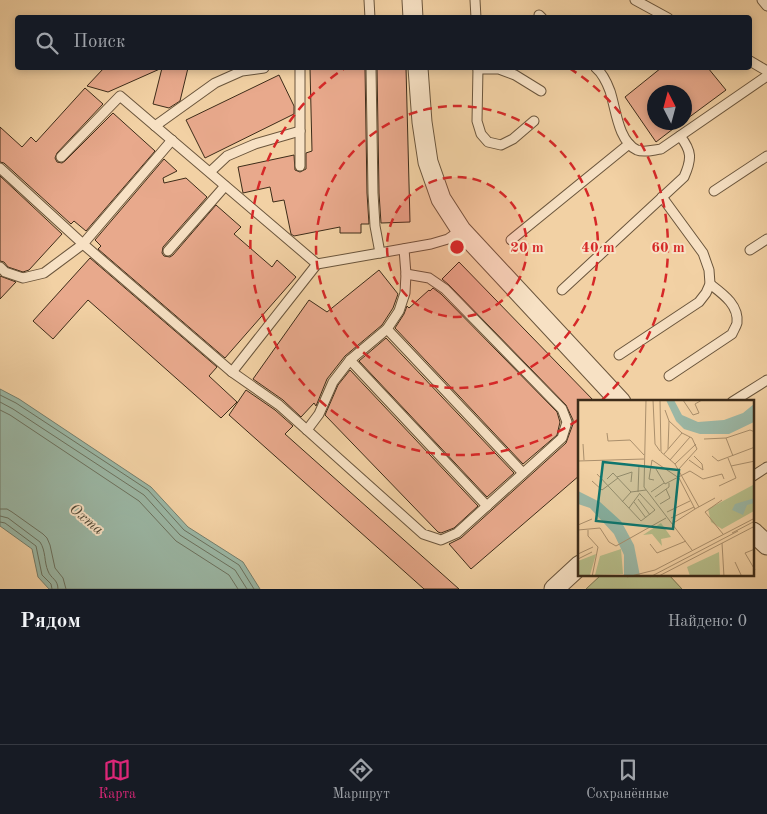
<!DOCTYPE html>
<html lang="ru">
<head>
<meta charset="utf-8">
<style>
  :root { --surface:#171b24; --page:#20242c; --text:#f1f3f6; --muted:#9ea1a6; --line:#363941; --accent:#db2777 }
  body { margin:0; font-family:"Old Standard TT",serif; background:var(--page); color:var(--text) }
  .compass { position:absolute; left:647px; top:85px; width:45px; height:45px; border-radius:50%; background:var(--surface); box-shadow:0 2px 8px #0003; rotate:354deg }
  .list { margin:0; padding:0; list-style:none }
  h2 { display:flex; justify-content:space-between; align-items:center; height:65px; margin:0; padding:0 20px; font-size:21px }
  h2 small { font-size:16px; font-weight:400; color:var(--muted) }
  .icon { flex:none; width:28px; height:28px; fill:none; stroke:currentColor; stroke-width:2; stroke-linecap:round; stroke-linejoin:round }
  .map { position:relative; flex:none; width:767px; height:589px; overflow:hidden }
  .search { position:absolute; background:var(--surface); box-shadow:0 2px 8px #0003; left:15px; right:15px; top:15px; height:55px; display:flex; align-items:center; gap:12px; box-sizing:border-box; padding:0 18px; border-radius:5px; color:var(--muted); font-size:19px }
  .sheet { height:155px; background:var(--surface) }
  nav { display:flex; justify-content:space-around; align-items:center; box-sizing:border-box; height:70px; border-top:1px solid var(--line); background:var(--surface); font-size:14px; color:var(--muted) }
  nav a { display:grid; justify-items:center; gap:2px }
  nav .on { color:var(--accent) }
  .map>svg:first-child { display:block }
  .green { fill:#b6bd8a; stroke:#7a7452 }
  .water { fill:#9bb7a5; stroke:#757f6d }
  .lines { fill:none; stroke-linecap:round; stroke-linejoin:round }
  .shore { stroke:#6c725f; stroke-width:1 }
  .building { fill:#e8a98c; stroke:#3d2c19 }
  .lane-casing { stroke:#6a553c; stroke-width:11 }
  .street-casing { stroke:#6a553c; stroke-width:21 }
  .lane { stroke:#f7e1c4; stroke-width:9 }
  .street { stroke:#f7e1c4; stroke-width:19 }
  .ring { fill:none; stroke:#d62828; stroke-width:2.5; stroke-dasharray:9 6 }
  .labels { text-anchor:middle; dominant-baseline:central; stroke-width:4; stroke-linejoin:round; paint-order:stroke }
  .water-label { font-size:15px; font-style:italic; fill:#504835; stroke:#f7e1c4 }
  .inset-road { fill:none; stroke:#aa8f6c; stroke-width:1 }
  .view { fill:#0f766e; fill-opacity:0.15; stroke:#0f766e; stroke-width:2.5 }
  .inset-edge { fill:none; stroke:#3d2c19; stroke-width:2.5 }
  .centre { fill:#d62828; stroke:#f7e1c4; stroke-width:2.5 }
  .ring-label { font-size:15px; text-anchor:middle; font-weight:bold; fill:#d62828; stroke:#f7e1c4; stroke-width:4; stroke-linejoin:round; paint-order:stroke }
</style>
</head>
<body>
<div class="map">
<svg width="767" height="589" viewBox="0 0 767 589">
  <rect width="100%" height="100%" fill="#f2d1a4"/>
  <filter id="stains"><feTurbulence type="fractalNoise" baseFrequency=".004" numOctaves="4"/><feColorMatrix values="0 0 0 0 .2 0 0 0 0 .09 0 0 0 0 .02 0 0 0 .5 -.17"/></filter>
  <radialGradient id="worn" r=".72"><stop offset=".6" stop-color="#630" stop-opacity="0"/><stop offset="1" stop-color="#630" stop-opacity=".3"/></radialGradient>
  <!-- green -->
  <path class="green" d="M601 575H669L682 589H586Z"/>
  <!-- water -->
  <path class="water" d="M0 389 19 399 151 487 188 527 243 562 260 589H49L38 577 32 549 0 526Z"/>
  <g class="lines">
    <!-- shore -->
    <g class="shore">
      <path d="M0 395 16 403 148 490 184 530 239 565 254 589"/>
      <path d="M0 402 13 409 144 495 180 535 235 570 247 589"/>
      <path d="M0 410 10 415 139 501 176 541 229 575 238 589"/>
      <path d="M0 509H7L12 512 43 534 47 538 50 545 55 568 63 578 66 589"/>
      <path d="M0 516 8 518 40 542C46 551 44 562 48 571 51 579 58 579 58 589"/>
      <path d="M0 522 5 523 36 546 42 575 51 584 52 589"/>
    </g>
  </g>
  <!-- building -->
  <g class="building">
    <path d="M104 68H162L108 92 87 86Z"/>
    <path d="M162 68H188L180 101 169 108 153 104Z"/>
    <path d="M310 68H365L367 193 369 224H361V233H340V227L294 236 291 234 284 200 273 202 270 187 243 193 238 167 294 155 295 170 300 172 306 169V153L312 151Z"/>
    <path d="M377 68H406L410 222 381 223 379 193Z"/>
    <path d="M661 68H708L726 90 684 121V92H654V122H682L656 142 625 97Z"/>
    <path d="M279 75 294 106V114L205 158 186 120Z"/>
    <path d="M85 88 103 104 57 153 55 158 57 162 62 163 65 161 113 113 155 151 86 231 74 221 71 224 4 163 0 162V127L22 147 31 137 36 142Z"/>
    <path d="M164 159 177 171 163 178 164 183 186 178 207 197 163 247 162 253 164 256 170 257 173 255 216 205 241 227 234 234 272 267 277 260 296 277 225 358 98 249 101 246 95 240Z"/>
    <path d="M0 176 62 234 29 270 23 272 8 267 4 262 0 261Z"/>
    <path d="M90 258 217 367 209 376 237 402 221 418 88 300 53 339 33 321Z"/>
    <path d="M459 262 595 402H580V475L471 569 449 544 461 538 566 443 573 424V420L566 405 449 285 442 279Z"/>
    <path d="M379 270 398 294 393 308 382 325 345 356 327 379 316 406 314 403 301 417 283 400 253 379 309 300 327 312Z"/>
    <path d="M0 276 16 282 0 299Z"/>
    <path d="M433 288 441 294 557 412 560 422 557 435 523 464 395 328 404 314 407 306 409 308 429 290 430 291Z"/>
    <path d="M386 338 514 473 487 497 359 361Z"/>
    <path d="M350 370 478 506 454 528 441 533 438 532 325 415 338 385Z"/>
    <path d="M246 390 275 410 293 426 285 434 459 589H424L229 415Z"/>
  </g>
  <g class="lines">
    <defs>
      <g id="lane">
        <path d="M369 0 370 18"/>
        <path d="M475 0 476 18"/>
        <path d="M635 0 668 18"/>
        <path d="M762 0 767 6"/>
        <path d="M539 15 542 18"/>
        <path d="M750 61 767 71"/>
        <path d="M300 68V166"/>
        <path d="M371 68 373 193 375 226 380 253"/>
        <path d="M478 68 477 121 481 134 488 142 501 145 513 139 534 121"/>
        <path d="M596 68C602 73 607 83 610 91 616 109 618 141 637 150 644 153 653 150 661 149L767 76"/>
        <path d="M478 69H499L515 75 541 91"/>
        <path d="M155 126 215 83 242 71 264 68"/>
        <path d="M61 157 120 96 317 264"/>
        <path d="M0 168 83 244 232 372 279 405 423 534 441 540 457 533 562 438 567 422 562 409 445 289 429 278 406 274"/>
        <path d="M210 172 227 156 255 144 300 131"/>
        <path d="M714 191 767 156"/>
        <path d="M511 240 629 144"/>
        <path d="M750 250 767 239"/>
        <path d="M168 251 225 186"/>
        <path d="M0 267 5 272 23 278 44 273 83 244 172 140"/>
        <path d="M562 290 684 177C692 159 692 151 680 136"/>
        <path d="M387 329 523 473"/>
        <path d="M619 355 699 302 706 293 710 284 709 270 703 253 662 197"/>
        <path d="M350 360 487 506"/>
        <path d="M232 372 317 264 431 244 448 239 461 230"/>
        <path d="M669 376 732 334C733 331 736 327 737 323 739 305 723 294 710 284"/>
        <path d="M732 402 767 380"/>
        <path d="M307 430 319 414 333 382 350 360 387 329 399 311 405 293 406 274 404 249"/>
        <path d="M753 476 767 467"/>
      </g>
      <g id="street">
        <path d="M412 0 413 18"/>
        <path d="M418 68 422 122 428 162 441 199 461 230 621 402"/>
        <path d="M753 532 767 545"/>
        <path d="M554 589 580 565"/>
      </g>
    </defs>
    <!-- lane casing -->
    <use href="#lane" class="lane-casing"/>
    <!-- street casing -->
    <use href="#street" class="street-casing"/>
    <!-- lane -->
    <use href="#lane" class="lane"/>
    <!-- street -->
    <use href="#street" class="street"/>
  </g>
  <!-- distance rings -->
  <circle cx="457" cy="247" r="70" fill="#d62828" fill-opacity=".12"/>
  <g class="ring">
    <circle cx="457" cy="247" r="70"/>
    <circle cx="457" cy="247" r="141"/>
    <path d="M578 420A211 211 0 1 1 345 68M569 68A211 211 0 0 1 601 401"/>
  </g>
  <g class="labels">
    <!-- water labels -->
    <g class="water-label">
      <text transform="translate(86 520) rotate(40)">Охта</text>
    </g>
  </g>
  <!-- overview -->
  <g transform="translate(578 400)">
    <rect width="176" height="176" fill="#f2d1a4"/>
    <path d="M175 85 176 111 144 129 133 122 130 109ZM83 123 93 137 83 139 84 146 74 134 65 135ZM43 149 45 174 17 175 22 156ZM141 152 142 176H112L109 167ZM18 154 12 175 0 176V161Z" fill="#b6bd8a"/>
    <path d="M88 0H96L104 15 120 22 146 20 165 13 176 4V22L151 34H122L106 29 98 21ZM0 91 22 102 43 121 56 145 62 176H46V155L36 134 12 108 0 104ZM177 98 176 103 169 105 165 115 154 110 157 104Z" fill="#9bb7a5"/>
    <path class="inset-road" d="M68 0 66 87 114 150M75 0 77 44 82 51M82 0 83 52 97 64 121 107M105 0 115 15 121 13 117 4 124 0M87 10 91 21 104 33 114 38 119 49 100 70M29 33 30 41 52 40 66 55M148 38 155 56M126 39 148 38 172 30 177 32M5 44 6 60M90 49 91 21M86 54 104 33M134 56 140 61 177 47M92 60 112 37M111 60 125 70 124 64 116 56M0 61 66 59M97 64 118 44M153 66 177 61M78 69 87 84 112 71 125 79 144 74 146 79M19 74 63 121 77 110 62 94M39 77 54 72 53 82M29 79 35 73 53 92M76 80 71 79 74 60 101 78 117 109 94 124M14 81 24 90 40 78M141 86 158 78 150 58M60 92 61 65M73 92 86 83M77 97 91 87V83M60 99 72 115M144 100 127 112 145 134M44 102 53 92 68 90M56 102 68 118M82 104 92 98 88 89M51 108 62 93M117 109 137 98M89 112 112 101M93 118 116 107M0 125 14 119M0 130 22 128 31 142 38 146 88 118M10 130V136L20 147 14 177M154 133 177 121M144 143 146 177M72 144 79 153 108 141M177 149 167 153 177 170M0 154 15 147M0 159 14 152M157 162 164 177M49 177 77 170 177 118M72 177 160 131M79 177 177 126"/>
    <path class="view" d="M25 62 101 70 95 129 18 121Z"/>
    <rect width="176" height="176" class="inset-edge"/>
  </g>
  <circle cx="457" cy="247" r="8" class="centre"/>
  <g class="ring-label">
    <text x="527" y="252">20 m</text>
    <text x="598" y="252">40 m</text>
    <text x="668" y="252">60 m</text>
  </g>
  <rect width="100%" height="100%" filter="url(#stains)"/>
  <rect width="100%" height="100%" fill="url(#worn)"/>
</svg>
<svg class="compass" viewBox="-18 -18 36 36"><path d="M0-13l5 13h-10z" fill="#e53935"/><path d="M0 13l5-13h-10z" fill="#9ea1a6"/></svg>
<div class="search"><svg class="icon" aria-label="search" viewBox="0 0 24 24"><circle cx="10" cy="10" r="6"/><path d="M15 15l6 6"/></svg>Поиск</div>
</div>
<section class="sheet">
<h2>Рядом<small>Найдено: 0</small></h2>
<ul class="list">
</ul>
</section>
<nav>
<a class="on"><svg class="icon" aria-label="map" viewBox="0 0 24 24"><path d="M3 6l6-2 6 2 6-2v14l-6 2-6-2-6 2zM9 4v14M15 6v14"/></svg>Карта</a>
<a><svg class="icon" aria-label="directions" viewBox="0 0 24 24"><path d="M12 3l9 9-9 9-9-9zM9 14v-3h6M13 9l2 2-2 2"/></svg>Маршрут</a>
<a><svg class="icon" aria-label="saved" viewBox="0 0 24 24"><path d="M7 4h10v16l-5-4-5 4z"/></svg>Сохранённые</a>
</nav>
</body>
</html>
